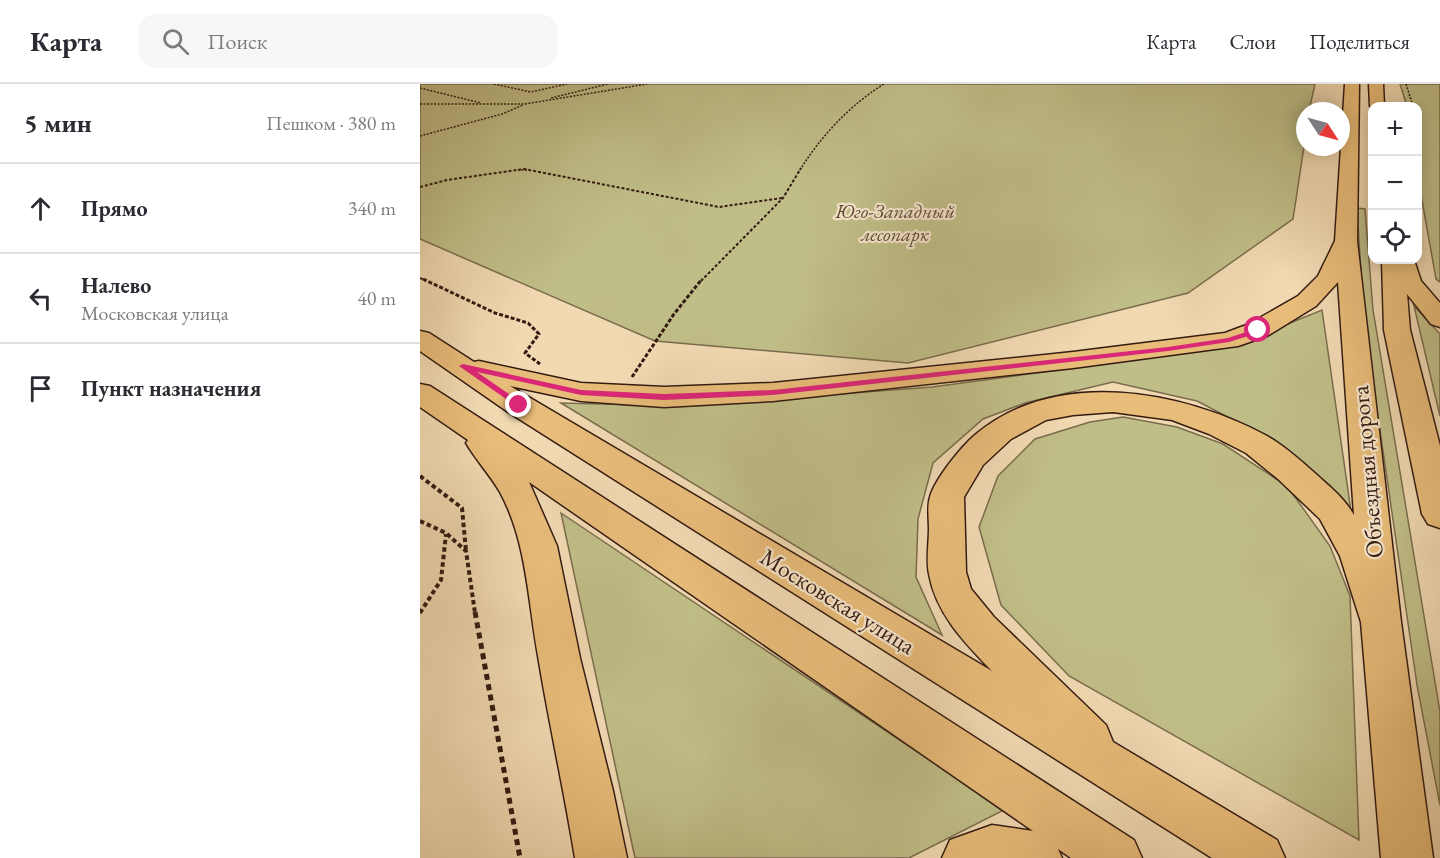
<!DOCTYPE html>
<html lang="ru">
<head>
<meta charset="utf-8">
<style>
  :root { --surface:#fff; --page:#f7f7f7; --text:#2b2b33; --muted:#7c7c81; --line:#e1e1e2 }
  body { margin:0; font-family:"EB Garamond",serif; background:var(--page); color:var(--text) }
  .controls { position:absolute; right:18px; top:18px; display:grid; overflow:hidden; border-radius:12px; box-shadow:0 3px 15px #0003 }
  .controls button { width:54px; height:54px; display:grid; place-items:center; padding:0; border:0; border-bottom:2px solid var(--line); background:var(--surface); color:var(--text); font:30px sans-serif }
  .compass { position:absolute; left:876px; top:18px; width:54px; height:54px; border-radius:50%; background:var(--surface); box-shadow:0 3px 15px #0003; rotate:126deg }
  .stop { position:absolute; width:18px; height:18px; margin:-14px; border:4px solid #db2777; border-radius:50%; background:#fff }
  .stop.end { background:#db2777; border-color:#fff; box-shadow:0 2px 6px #0008 }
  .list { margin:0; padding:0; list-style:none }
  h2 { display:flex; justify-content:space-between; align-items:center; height:78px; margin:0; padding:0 24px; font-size:26px }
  h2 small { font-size:20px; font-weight:400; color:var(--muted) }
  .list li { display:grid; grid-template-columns:39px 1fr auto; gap:18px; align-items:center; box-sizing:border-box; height:90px; padding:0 24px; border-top:2px solid var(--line) }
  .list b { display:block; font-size:22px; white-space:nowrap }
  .list p { margin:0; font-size:20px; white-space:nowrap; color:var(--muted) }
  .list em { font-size:20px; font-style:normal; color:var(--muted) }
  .icon { flex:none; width:33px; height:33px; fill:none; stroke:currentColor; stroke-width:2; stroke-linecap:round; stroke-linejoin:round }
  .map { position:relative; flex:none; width:1020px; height:774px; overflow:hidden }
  header { display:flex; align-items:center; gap:36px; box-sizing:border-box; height:84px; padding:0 30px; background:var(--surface); border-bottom:2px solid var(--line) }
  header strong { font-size:28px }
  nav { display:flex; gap:33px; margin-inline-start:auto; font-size:21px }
  .search { width:420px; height:54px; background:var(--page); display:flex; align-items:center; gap:15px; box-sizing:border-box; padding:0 21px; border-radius:18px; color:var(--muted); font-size:22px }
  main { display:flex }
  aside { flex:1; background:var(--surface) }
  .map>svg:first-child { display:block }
  .green { fill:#c0be88; stroke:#7a6c4d; stroke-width:1.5 }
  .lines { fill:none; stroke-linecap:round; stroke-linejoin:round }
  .primary-casing { stroke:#341b12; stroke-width:3 }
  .path-far4 { stroke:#341b12; stroke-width:1.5; stroke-dasharray:2 1.5; stroke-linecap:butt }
  .path-far3 { stroke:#341b12; stroke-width:2; stroke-dasharray:3 2; stroke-linecap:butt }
  .path-far2 { stroke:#341b12; stroke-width:3; stroke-dasharray:4 2; stroke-linecap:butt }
  .path-far1 { stroke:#341b12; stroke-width:4; stroke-dasharray:4.5 3; stroke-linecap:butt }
  .path { stroke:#341b12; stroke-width:5; stroke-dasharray:6 4.5; stroke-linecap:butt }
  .primary { fill:#e8bc79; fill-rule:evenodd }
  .route { fill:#db2777 }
  .labels { text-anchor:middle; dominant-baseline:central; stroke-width:4.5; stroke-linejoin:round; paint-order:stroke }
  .far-park-label { font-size:20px; font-style:italic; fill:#5e4c35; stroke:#f6e6cd }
  .street-label { font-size:24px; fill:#341b12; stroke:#f6e6cd }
</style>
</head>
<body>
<header>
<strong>Карта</strong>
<div class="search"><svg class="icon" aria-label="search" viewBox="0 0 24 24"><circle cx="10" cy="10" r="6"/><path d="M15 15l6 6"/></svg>Поиск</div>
<nav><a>Карта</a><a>Слои</a><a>Поделиться</a></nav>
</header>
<main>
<aside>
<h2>5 мин<small>Пешком · 380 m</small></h2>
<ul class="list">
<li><svg class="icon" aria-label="ahead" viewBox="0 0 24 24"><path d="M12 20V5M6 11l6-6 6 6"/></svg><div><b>Прямо</b></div><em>340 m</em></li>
<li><svg class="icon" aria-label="left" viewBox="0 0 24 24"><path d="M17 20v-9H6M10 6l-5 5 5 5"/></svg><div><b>Налево</b><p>Московская улица</p></div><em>40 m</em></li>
<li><svg class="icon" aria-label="arrive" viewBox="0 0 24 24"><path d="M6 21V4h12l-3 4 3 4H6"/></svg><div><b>Пункт назначения</b></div></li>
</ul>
</aside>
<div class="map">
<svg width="1020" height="774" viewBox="0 0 1020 774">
  <rect width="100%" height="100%" fill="#f1d9b2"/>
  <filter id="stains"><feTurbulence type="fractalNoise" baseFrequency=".00333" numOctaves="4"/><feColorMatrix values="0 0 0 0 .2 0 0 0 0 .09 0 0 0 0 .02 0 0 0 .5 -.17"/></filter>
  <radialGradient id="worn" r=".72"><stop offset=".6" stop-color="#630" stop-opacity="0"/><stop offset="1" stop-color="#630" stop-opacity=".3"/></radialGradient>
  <!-- green -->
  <g class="green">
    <path d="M0 0H895L889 27H885V56L873 135 768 209 488 279 235 257 0 155Z"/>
    <path d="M980 0H1020V198L1016 195 998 94V22H987Z"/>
    <path d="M937 124 945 125 953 226 1020 628V721L997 601 944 236Z"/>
    <path d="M994 222 1020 250V332Z"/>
    <path d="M902 226 931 427 881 378 833 346 777 317 693 298 605 319 563 335 513 379 498 435 496 493 522 551 141 319 261 322 512 303 750 271 838 252Z"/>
    <path d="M703 333 757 343 803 360 867 402 910 462 930 512 939 756 649 592 581 521 559 443 578 392 615 355 670 338Z"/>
    <path d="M141 429 584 726 489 774H215Z"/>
  </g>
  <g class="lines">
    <defs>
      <g id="primary">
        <path d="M925 0H939L937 157 981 538 1013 774H961L941 538 920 472 900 435 858 395 826 369 789 350 752 336 693 328 653 331 626 336 591 355 563 381 544 413 546 488 551 505 574 533 686 641 693 658 857 756 865 774H792L88 328 0 267V247L9 249 54 278 59 277 161 299 244 303 353 299 653 268 805 249 829 240 878 212 898 192 915 157ZM918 198 934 431C924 414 911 404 897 391 881 377 865 362 847 352 762 306 635 283 555 351 541 363 515 395 510 413 507 422 509 435 509 445 509 459 506 476 509 490 516 530 545 559 572 587L90 302 161 317 244 323 353 317 653 284 818 262 847 252 896 222Z"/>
        <path d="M949 0H963L964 22H952V25L950 22Z"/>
        <path d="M962 176H994L1001 197 1020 219V243L1011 240 987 210 990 246 1020 362V444L1008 440 1002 430 964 246Z"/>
        <path d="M0 300 10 302 714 756 722 774H651L638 765 642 774H522L530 756 572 741 613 747 109 398 137 462 160 574 193 707 207 774H155C144 706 129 639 118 572 108 517 107 458 80 408 70 391 56 376 46 359L48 356 0 323Z"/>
      </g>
    </defs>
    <!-- primary casing -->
    <use href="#primary" class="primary-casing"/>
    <!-- path-far4 -->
    <g class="path-far4">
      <path d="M74 0 111 8 147 0"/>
      <path d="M986 0 993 22"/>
      <path d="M0 4 61 19"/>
      <path d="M131 14 188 0"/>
      <path d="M0 20H105L227 0"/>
      <path d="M0 52 82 30 103 21"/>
      <path d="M98 86H108"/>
      <path d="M380 86C400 53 431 20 464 0"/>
    </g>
    <!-- path-far3 -->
    <g class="path-far3">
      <path d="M0 103 27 96 104 85 299 123 362 114"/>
      <path d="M0 194 6 197"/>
      <path d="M281 197 363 114 381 84"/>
    </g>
    <!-- path-far2 -->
    <g class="path-far2">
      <path d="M3 195 75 229 108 239 119 250 105 269 120 280"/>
      <path d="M212 293 254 230 282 195"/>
    </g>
    <!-- path-far1 -->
    <g class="path-far1">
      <path d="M0 392 42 424 46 467"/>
      <path d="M0 437 26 449 46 467 55 529"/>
      <path d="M0 529 21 496 26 450"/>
    </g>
    <!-- path -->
    <path class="path" d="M55 528 100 774"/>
    <!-- primary -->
    <use href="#primary" class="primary"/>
  </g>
  <!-- route -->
  <path class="route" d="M838 244 842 246 841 248 809 258 748 267 353 311 244 316 161 311 57 288 102 319V323L99 324 39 282 43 280 161 306 244 310 353 306 748 263 808 254Z"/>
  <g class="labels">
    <!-- far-park labels -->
    <g class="far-park-label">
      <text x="475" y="127">Юго-Западный<tspan x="475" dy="23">лесопарк</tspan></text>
    </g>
    <!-- street labels -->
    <g class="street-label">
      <text transform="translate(947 388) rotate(-95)">Объездная дорога</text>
      <text transform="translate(418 517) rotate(32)">Московская улица</text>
    </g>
  </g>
  <rect width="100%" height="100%" filter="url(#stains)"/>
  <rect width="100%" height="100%" fill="url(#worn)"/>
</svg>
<div class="controls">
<button>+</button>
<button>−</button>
<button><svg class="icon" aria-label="locate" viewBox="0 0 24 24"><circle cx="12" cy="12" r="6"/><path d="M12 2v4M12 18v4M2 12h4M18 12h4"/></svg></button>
</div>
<svg class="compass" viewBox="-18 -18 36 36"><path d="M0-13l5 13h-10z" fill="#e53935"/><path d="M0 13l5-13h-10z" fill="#7c7c81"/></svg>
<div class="stop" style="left:838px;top:246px"></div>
<div class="stop end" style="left:99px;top:321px"></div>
</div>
</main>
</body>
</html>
